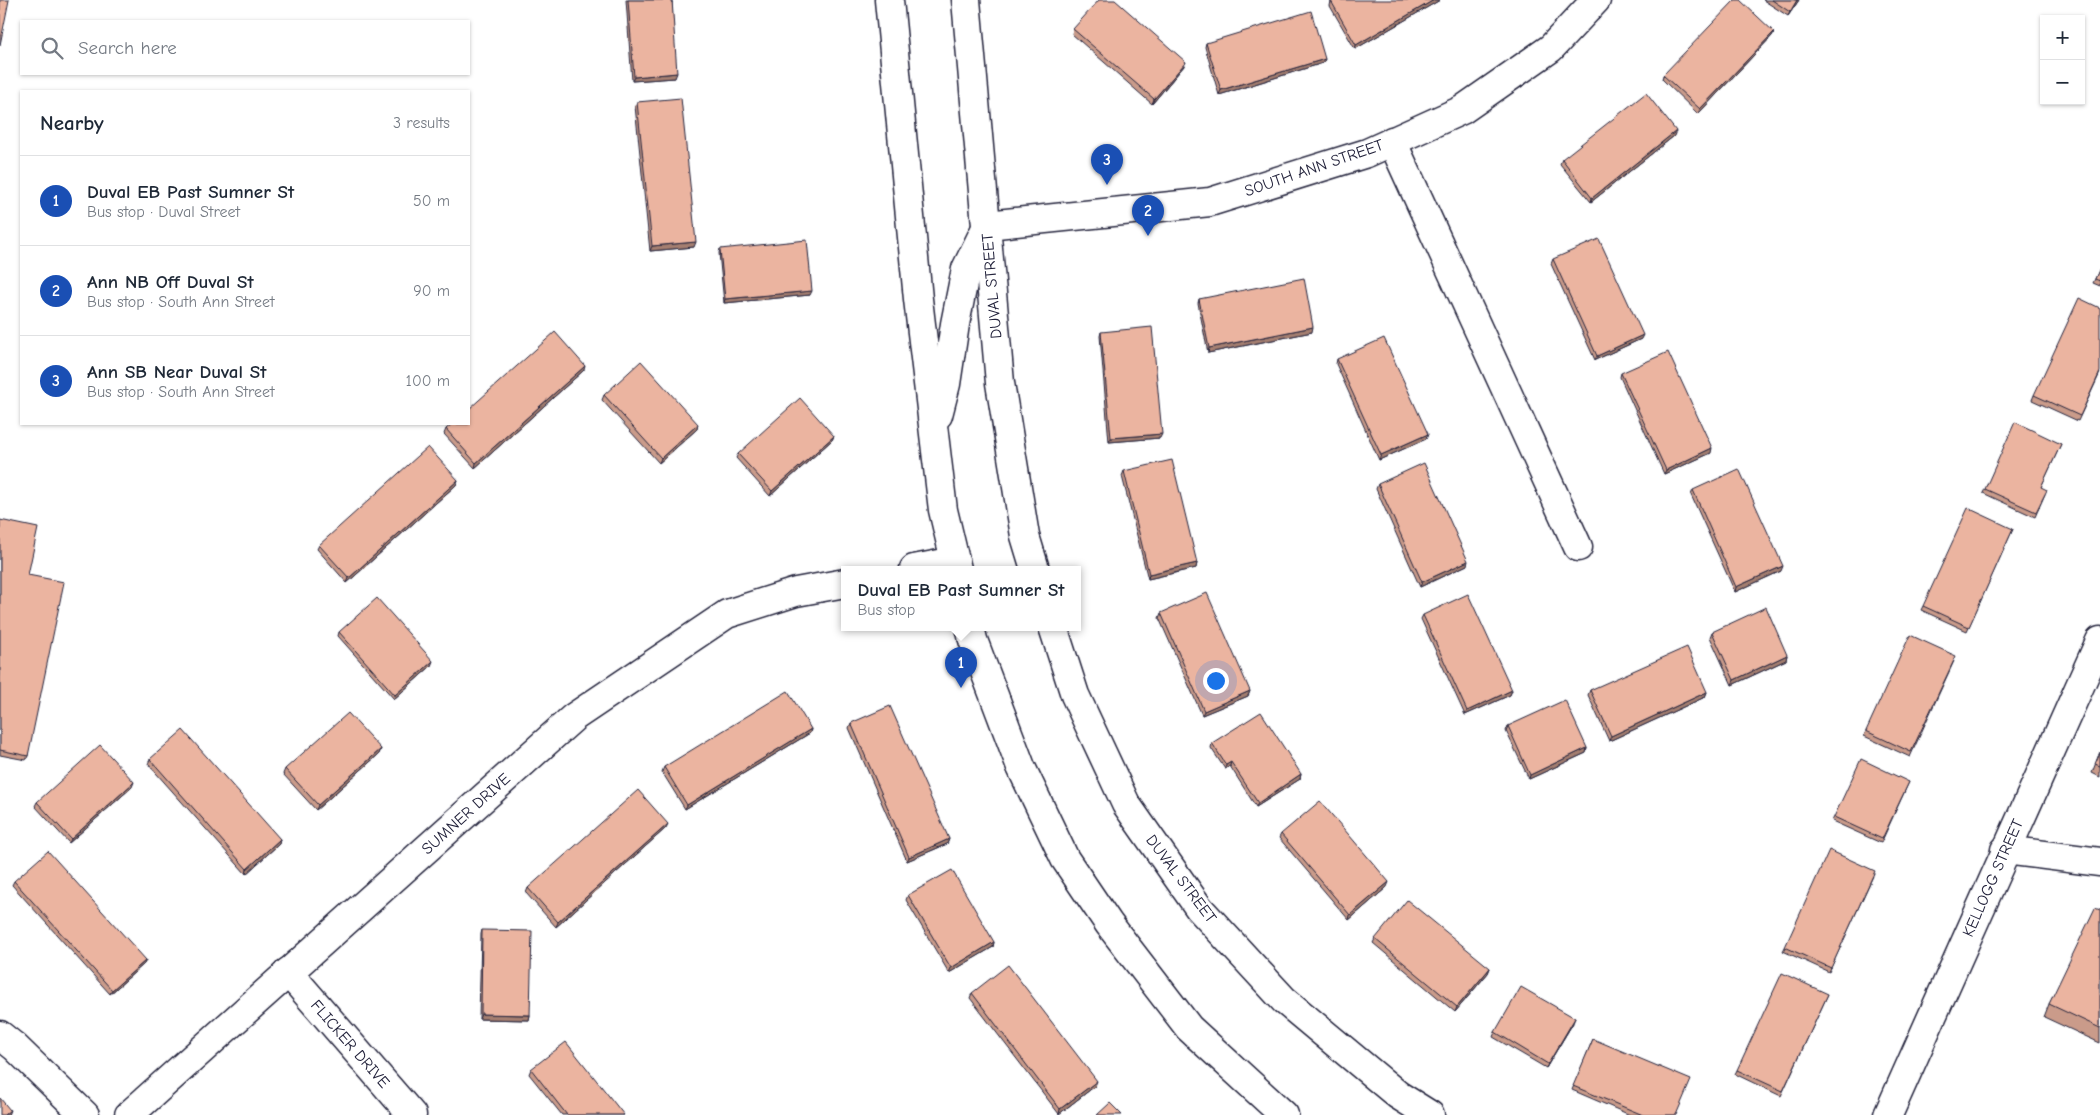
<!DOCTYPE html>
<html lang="en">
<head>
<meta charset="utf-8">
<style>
  :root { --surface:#fff; --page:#f2f2f3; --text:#1f2937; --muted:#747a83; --line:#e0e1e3; --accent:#c8321e }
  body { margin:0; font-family:"Comic Neue",sans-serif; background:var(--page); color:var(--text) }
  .controls { position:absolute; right:15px; top:15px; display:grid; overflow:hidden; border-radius:0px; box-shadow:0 1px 4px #0004 }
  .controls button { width:45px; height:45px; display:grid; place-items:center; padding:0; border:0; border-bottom:1px solid var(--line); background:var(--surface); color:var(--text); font:25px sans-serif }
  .you { position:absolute; left:1215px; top:680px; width:18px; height:18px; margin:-12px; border:4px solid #fff; border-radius:50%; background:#1a73e8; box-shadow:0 0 0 8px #1a73e833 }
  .badge { display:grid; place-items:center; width:32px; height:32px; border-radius:50%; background:var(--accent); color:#fff; font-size:16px; font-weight:700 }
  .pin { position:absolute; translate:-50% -41px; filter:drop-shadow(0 1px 2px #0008) }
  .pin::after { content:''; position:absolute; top:26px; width:18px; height:15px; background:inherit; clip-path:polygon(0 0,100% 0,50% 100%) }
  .popup { position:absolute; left:841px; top:566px; width:240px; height:65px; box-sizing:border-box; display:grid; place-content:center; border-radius:0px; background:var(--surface); filter:drop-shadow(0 1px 4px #0005); font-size:16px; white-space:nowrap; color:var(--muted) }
  .popup b { font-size:19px; color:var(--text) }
  .popup::after { content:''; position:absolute; left:50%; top:100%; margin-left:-10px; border:10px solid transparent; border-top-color:var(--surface) }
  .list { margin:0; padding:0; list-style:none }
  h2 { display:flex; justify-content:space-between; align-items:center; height:65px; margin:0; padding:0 20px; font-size:21px }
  h2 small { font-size:16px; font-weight:400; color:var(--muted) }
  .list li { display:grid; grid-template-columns:32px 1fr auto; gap:15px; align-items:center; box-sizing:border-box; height:90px; padding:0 20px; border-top:1px solid var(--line) }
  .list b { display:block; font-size:19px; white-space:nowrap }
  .list p { margin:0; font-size:16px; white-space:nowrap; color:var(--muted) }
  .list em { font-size:16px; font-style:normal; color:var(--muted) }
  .icon { flex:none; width:28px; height:28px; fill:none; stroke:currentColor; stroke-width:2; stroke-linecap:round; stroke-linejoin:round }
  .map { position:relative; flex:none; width:2100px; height:1115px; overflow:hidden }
  .search { position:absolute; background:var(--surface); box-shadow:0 1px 4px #0004; left:20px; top:20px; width:450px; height:55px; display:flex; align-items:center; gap:12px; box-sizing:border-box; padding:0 18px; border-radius:0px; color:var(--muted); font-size:19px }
  .panel { position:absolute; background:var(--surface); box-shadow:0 1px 4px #0004; left:20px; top:90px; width:450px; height:335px; border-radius:0px }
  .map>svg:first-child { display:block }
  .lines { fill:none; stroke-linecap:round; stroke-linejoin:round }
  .minor-casing { stroke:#22223b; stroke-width:31 }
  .minor { stroke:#fff; stroke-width:28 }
  .wall { fill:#ca9b8a; stroke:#22223b }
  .shaded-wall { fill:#a47e70; stroke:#22223b }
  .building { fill:#ebb4a0; stroke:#22223b }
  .labels { text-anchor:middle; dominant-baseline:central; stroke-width:5; stroke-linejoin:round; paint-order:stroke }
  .street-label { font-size:16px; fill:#22223b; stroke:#fff }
</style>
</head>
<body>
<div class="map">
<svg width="2100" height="1115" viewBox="0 0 2100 1115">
  <rect width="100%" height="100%" fill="#fff"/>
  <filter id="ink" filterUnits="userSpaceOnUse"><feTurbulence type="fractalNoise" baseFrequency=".02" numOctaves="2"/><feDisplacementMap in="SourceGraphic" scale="10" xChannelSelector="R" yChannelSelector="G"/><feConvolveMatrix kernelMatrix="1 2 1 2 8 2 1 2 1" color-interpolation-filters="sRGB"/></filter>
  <g filter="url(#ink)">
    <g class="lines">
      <defs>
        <g id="minor">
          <path d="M889 0 918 299 943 510 957 569"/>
          <path d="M966 0 1000 383 1025 536 1035 569"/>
          <path d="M1392 141 1578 547"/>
          <path d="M987 225 1210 202 1367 153 1462 110 1551 48 1596 0"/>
          <path d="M938 415 946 384 955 324 966 269 987 226"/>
          <path d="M914 569 955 561"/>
          <path d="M970 627 973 640 1021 767 1065 859 1109 924 1189 1028 1284 1115"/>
          <path d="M1053 627 1075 695 1126 804 1199 908 1284 1000 1398 1095 1430 1115"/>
          <path d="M2005 850 2100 862"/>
          <path d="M288 972 412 1115"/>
          <path d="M0 1035 15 1047 85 1115"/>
          <path d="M129 1115 574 717 727 614 796 592 845 583"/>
          <path d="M1888 1115 2100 641"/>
        </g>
      </defs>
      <!-- minor casing -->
      <use href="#minor" class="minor-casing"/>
      <!-- minor -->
      <use href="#minor" class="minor"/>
    </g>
    <!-- wall -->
    <g class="wall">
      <path d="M626 0H672L675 78 632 81Z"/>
      <path d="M1440 0 1355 49 1330 6 1331 1Z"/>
      <path d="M1763 0H1799L1788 16Z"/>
      <path d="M1073 29 1184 66 1152 104 1072 34Z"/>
      <path d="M1774 32 1772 36 1698 114 1662 79 1663 75Z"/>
      <path d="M1206 43 1325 59 1323 63 1219 95 1205 47Z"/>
      <path d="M637 102 694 247 650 251 635 106Z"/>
      <path d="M1674 136 1591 202 1560 164 1562 159Z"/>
      <path d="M720 249 810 295 724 303 719 253Z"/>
      <path d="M1553 259 1641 339 1595 360 1551 264Z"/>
      <path d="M2100 268V286L2093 283Z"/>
      <path d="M1199 299 1312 332 1208 353 1198 303Z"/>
      <path d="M1101 332 1160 438 1109 442 1100 336Z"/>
      <path d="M1337 359 1428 434 1426 439 1379 460 1336 364Z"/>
      <path d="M584 370 475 468 444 434 446 429Z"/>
      <path d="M1621 373 1711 453 1664 474 1620 377Z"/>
      <path d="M2100 373 2078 421 2032 400 2034 395Z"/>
      <path d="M604 395 698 424 697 429 659 463 602 400Z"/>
      <path d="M834 436 832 440 770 496 736 458 738 454Z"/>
      <path d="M2061 444 2041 487 2045 494 2035 517 1983 493 1985 489Z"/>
      <path d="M1124 471 1197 563 1196 568 1148 579 1122 476Z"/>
      <path d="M458 480 456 485 347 583 317 549 319 545Z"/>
      <path d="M1378 484 1467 565 1420 587 1376 489Z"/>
      <path d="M1693 490 1781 571 1735 592 1691 495Z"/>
      <path d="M0 520 28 575V756L26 760 0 755Z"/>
      <path d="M2013 529 1967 631 1921 610 1923 606Z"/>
      <path d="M1161 613 1250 691 1248 696 1202 715 1159 618Z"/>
      <path d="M1423 615 1512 690 1510 695 1465 715 1421 619Z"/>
      <path d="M339 632 431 666 394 699 338 636Z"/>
      <path d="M1712 632 1787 655 1786 660 1732 685 1710 637Z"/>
      <path d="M1954 661 1910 757 1864 736 1866 731Z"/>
      <path d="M1590 690 1707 692 1705 697 1609 741 1588 695Z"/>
      <path d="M851 723 949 839 947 844 907 861 849 728Z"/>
      <path d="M1508 726 1587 748 1586 753 1529 779 1506 731Z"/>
      <path d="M811 729 810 733 685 809 662 772 664 767Z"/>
      <path d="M1212 743 1301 774 1300 779 1256 807 1230 766 1225 769 1211 748Z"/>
      <path d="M381 749 379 754 316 810 283 774 285 769Z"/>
      <path d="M2100 752V777L2092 773Z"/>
      <path d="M150 759 280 839 279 844 246 874 148 764Z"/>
      <path d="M1909 782 1881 843 1832 821 1834 817Z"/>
      <path d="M132 787 69 843 35 806 37 802Z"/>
      <path d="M666 828 556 927 526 893 528 888Z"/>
      <path d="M1281 834 1387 887 1349 920 1279 838Z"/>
      <path d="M1873 876 1829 972 1783 951 1785 947Z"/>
      <path d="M14 881 146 960 144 964 110 994 12 885Z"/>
      <path d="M908 895 994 942 993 947 949 973 906 900Z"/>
      <path d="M2100 910V1043L2044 1017 2049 1004Z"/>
      <path d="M482 930 530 1015 529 1020 479 1019 481 934Z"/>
      <path d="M1375 939 1490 968 1488 973 1455 1012 1373 943Z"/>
      <path d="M972 993 1095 1086 1059 1114 970 998Z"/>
      <path d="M1828 994 1781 1096 1735 1074 1737 1070Z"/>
      <path d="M1573 1023 1546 1068 1493 1037 1495 1032Z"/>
      <path d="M1593 1039 1676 1115H1630L1572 1090Z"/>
      <path d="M531 1069 624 1115H562L529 1074Z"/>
    </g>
    <!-- shaded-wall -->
    <g class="shaded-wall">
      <path d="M1434 0H1440L1355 49 1356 45Z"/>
      <path d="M1797 0H1799L1788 16 1790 12Z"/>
      <path d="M1774 32 1772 36 1698 114 1700 109Z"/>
      <path d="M1325 59 1323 63 1219 95 1221 90Z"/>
      <path d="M1186 62 1184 66 1152 104 1154 99Z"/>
      <path d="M677 73 675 78 632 81 634 77Z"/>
      <path d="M1676 131 1674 136 1591 202 1592 198Z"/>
      <path d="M696 242 694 247 650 251 652 246Z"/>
      <path d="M812 291 810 295 724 303 725 299Z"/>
      <path d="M1313 327 1312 332 1208 353 1209 348Z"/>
      <path d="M1643 335 1641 339 1595 360 1597 356Z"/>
      <path d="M585 366 584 370 475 468 476 463Z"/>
      <path d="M698 424 697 429 659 463 661 458Z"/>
      <path d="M1162 434 1160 438 1109 442 1111 438Z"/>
      <path d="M1428 434 1426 439 1379 460 1381 455Z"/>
      <path d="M834 436 832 440 770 496 772 491Z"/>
      <path d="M1712 448 1711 453 1664 474 1666 470Z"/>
      <path d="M458 480 456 485 347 583 349 578Z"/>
      <path d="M1468 561 1467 565 1420 587 1422 582Z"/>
      <path d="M1197 563 1196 568 1148 579 1149 574Z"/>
      <path d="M1783 566 1781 571 1735 592 1736 587Z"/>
      <path d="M1787 655 1786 660 1732 685 1734 680Z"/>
      <path d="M433 661 431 666 394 699 395 695Z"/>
      <path d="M1512 690 1510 695 1465 715 1467 711Z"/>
      <path d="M1250 691 1248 696 1202 715 1204 711Z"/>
      <path d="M1707 692 1705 697 1609 741 1611 736Z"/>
      <path d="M811 729 810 733 685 809 687 805Z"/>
      <path d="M1587 748 1586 753 1529 779 1530 775Z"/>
      <path d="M381 749 379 754 316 810 318 805Z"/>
      <path d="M1231 762 1230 766 1225 769 1226 765Z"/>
      <path d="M1301 774 1300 779 1256 807 1258 803Z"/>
      <path d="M134 782 132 787 69 843 71 839Z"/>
      <path d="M668 824 666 828 556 927 558 922Z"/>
      <path d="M280 839 279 844 246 874 247 869Z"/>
      <path d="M949 839 947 844 907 861 909 857Z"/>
      <path d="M1389 882 1387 887 1349 920 1350 915Z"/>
      <path d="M994 942 993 947 949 973 951 968Z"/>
      <path d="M146 960 144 964 110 994 112 990Z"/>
      <path d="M1490 968 1488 973 1455 1012 1457 1007Z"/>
      <path d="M481 1014 530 1015 529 1020 479 1019Z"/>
      <path d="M1575 1018 1573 1023 1546 1068 1548 1064Z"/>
      <path d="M1097 1081 1095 1086 1059 1114 1060 1109Z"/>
      <path d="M10 1110 8 1115H4Z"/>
    </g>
    <!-- building -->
    <g class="building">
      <path d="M0 0H9L0 45Z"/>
      <path d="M628 0H672L677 73 634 77Z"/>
      <path d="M1099 0H1115L1186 62 1154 99 1073 29Z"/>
      <path d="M1333 0H1434L1356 45 1331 1Z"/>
      <path d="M1735 0H1740L1774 32 1700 109 1663 75Z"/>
      <path d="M1772 0H1797L1790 12Z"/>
      <path d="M1311 11 1325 59 1221 90 1206 43Z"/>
      <path d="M1646 93 1676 131 1592 198 1562 159Z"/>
      <path d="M681 98 696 242 652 246 637 102Z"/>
      <path d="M1599 239 1643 335 1597 356 1553 259Z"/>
      <path d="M807 240 812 291 725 299 720 249Z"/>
      <path d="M2100 268V281L2095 279Z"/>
      <path d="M1304 278 1313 327 1209 348 1199 299Z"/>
      <path d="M2079 298 2100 308V372L2080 416 2034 395Z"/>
      <path d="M1152 327 1162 434 1111 438 1101 332Z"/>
      <path d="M555 332 585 366 476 463 446 429 452 424H469V409Z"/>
      <path d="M1384 338 1428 434 1381 455 1337 359Z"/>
      <path d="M1668 352 1712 448 1666 470 1621 373Z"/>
      <path d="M641 361 698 424 661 458 604 395Z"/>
      <path d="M800 398 834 436 772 491 738 454Z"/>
      <path d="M2015 422 2061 444 2041 487 2047 490 2036 512 1985 489Z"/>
      <path d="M428 447 458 480 349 578 319 545Z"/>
      <path d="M1172 460 1197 563 1149 574 1124 471Z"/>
      <path d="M1424 463 1468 561 1422 582 1378 484Z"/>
      <path d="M1739 469 1783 566 1736 587 1693 490Z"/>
      <path d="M1968 508 2013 529 1969 627 1923 606Z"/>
      <path d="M0 520 38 528 28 575 64 582 28 756 0 750Z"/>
      <path d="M1207 593 1250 691 1204 711 1161 613Z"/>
      <path d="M1468 594 1512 690 1467 711 1423 615Z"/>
      <path d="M377 598 433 661 395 695 339 632Z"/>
      <path d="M1766 607 1787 655 1734 680 1712 632Z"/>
      <path d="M1910 635 1956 656 1911 752 1866 731Z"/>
      <path d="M1687 647 1707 692 1611 736 1590 690Z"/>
      <path d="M788 691 811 729 687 805 664 767Z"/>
      <path d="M1565 700 1587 748 1530 775 1508 726Z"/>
      <path d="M890 706 949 839 909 857 851 723Z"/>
      <path d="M1261 712 1301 774 1258 803 1231 762 1226 765 1212 743Z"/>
      <path d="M348 713 381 749 318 805 285 769Z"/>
      <path d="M183 730 280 839 247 869 150 759Z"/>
      <path d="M100 745 134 782 71 839 37 802Z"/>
      <path d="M2100 752V766L2095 764Z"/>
      <path d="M1861 759 1909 782 1882 839 1834 817Z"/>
      <path d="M638 790 668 824 558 922 528 888Z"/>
      <path d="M1320 801 1389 882 1350 915 1281 834Z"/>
      <path d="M1829 850 1875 871 1831 968 1785 947Z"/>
      <path d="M48 851 146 960 112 990 14 881Z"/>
      <path d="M952 870 994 942 951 968 908 895Z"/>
      <path d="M1407 900 1490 968 1457 1007 1375 939Z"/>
      <path d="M2095 908 2100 910V1028L2049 1004Z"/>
      <path d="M482 930 532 931 530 1015 481 1014Z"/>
      <path d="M1008 965 1097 1081 1060 1109 972 993Z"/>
      <path d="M1782 973 1828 994 1783 1091 1737 1070Z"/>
      <path d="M1521 987 1575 1018 1548 1064 1495 1032Z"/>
      <path d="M1593 1039 1691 1080 1676 1115H1643L1573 1086Z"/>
      <path d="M566 1042 624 1115H567L531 1069Z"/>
      <path d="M0 1098 10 1110 4 1115H0Z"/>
      <path d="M1110 1103 1122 1115H1097Z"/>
    </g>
  </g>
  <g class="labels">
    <!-- street labels -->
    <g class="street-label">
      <text transform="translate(1314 168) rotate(-19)">SOUTH ANN STREET</text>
      <text transform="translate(992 286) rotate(-95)">DUVAL STREET</text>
      <text transform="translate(466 814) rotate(-42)">SUMNER DRIVE</text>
      <text transform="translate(1993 878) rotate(-66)">KELLOGG STREET</text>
      <text transform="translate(1181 879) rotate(53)">DUVAL STREET</text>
      <text transform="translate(350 1044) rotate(49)">FLICKER DRIVE</text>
    </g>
  </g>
</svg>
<div class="controls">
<button>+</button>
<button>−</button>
</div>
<div class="you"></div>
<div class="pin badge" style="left:961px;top:688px;background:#1a4fb4">1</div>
<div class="popup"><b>Duval EB Past Sumner St</b>Bus stop</div>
<div class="pin badge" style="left:1148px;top:236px;background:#1a4fb4">2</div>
<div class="pin badge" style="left:1107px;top:185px;background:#1a4fb4">3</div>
<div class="search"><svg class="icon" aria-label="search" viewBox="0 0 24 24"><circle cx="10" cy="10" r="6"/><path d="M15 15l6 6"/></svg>Search here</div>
<section class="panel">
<h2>Nearby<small>3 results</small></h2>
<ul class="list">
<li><span class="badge" style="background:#1a4fb4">1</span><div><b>Duval EB Past Sumner St</b><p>Bus stop · Duval Street</p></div><em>50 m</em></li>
<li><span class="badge" style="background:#1a4fb4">2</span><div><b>Ann NB Off Duval St</b><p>Bus stop · South Ann Street</p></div><em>90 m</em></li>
<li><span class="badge" style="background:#1a4fb4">3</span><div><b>Ann SB Near Duval St</b><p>Bus stop · South Ann Street</p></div><em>100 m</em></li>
</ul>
</section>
</div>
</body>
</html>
